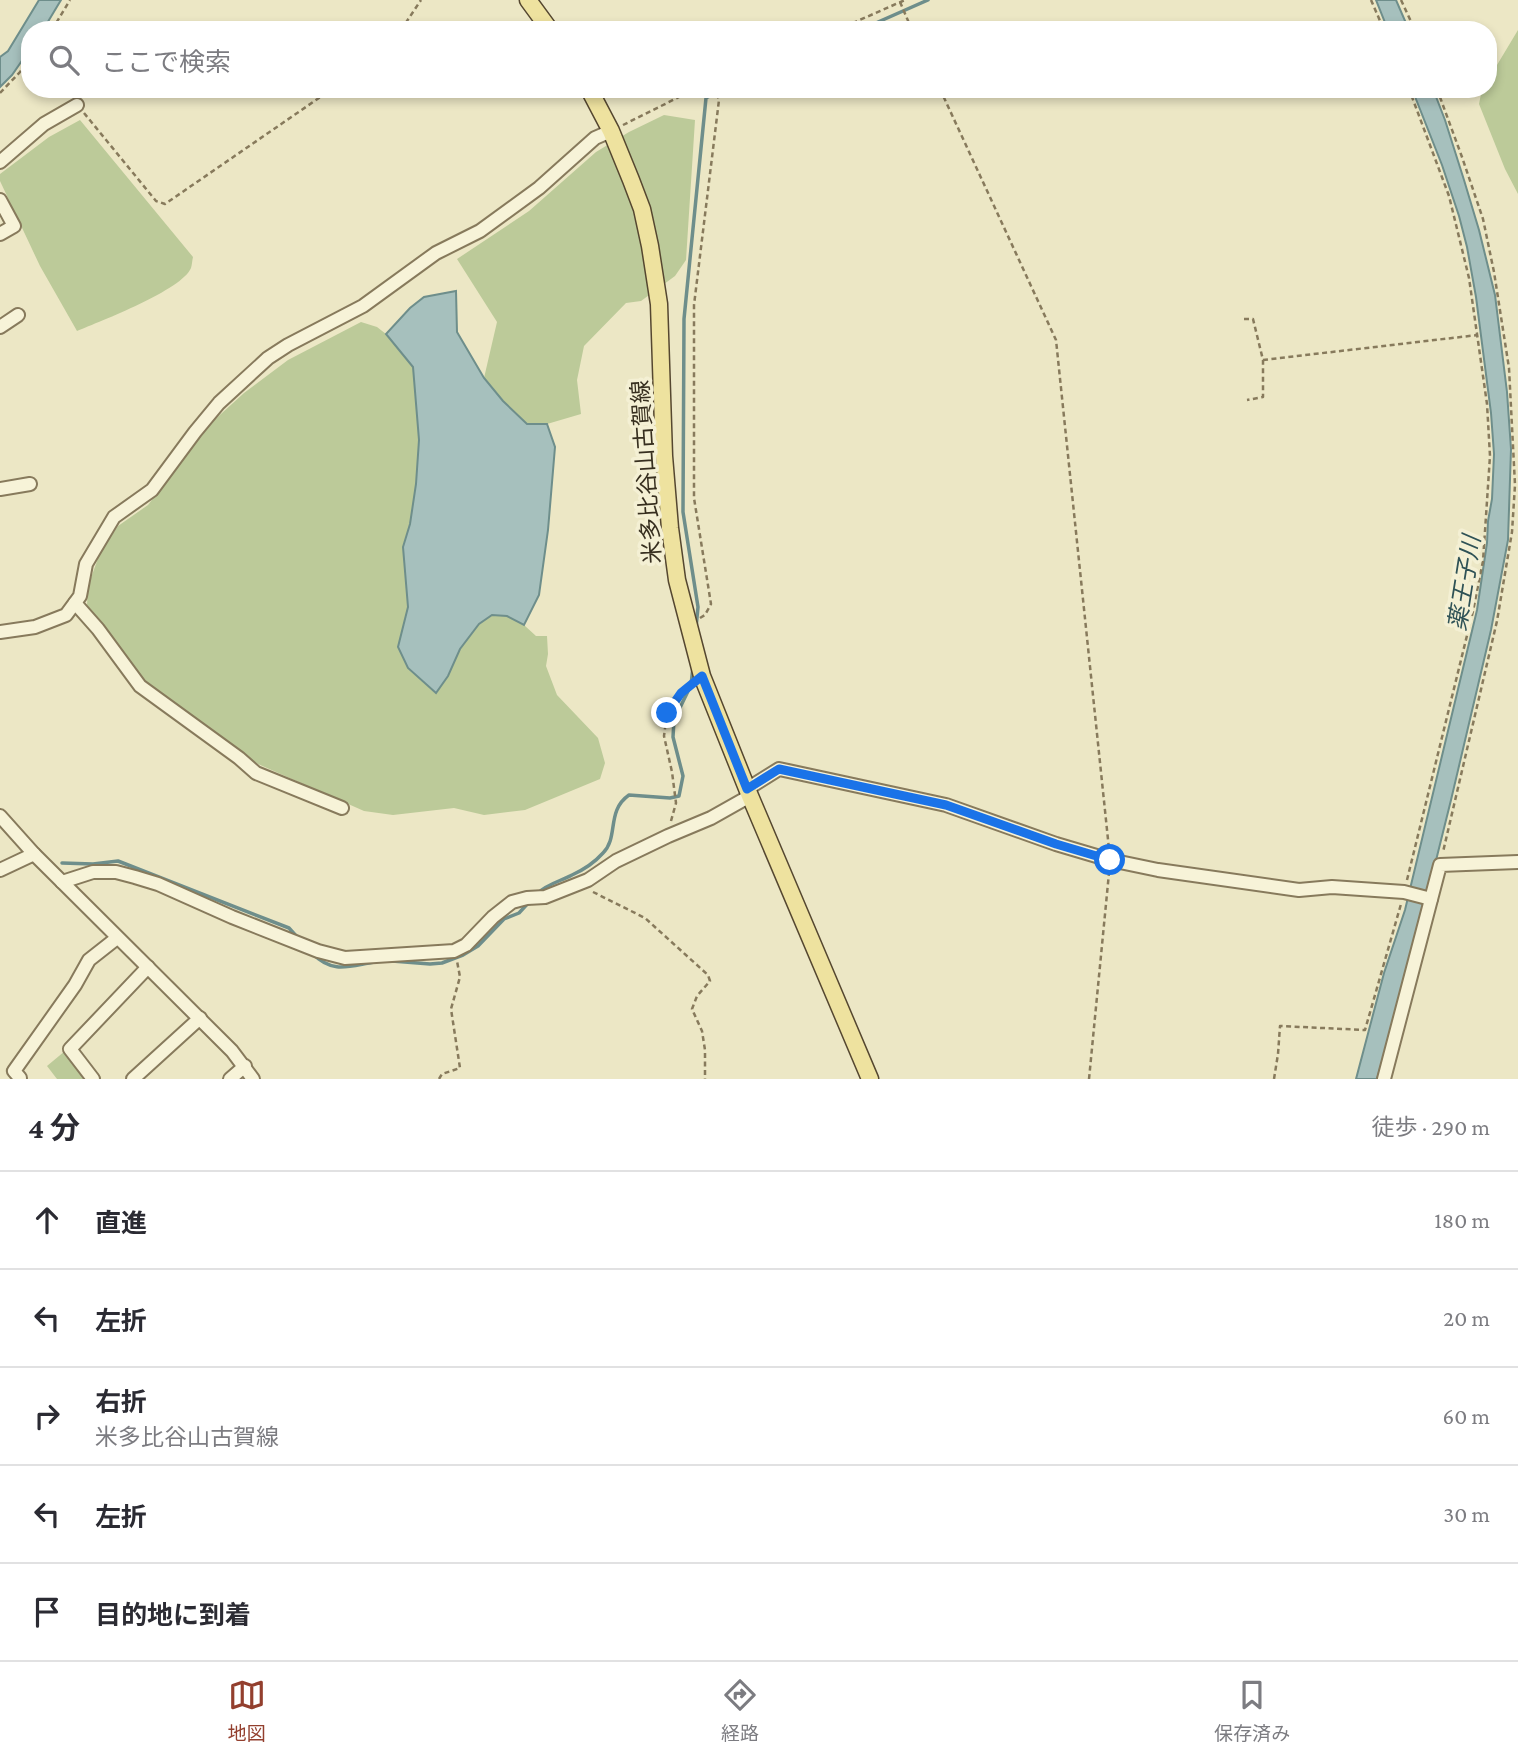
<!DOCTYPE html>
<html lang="ja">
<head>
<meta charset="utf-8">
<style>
  :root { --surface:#fff; --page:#f7f7f7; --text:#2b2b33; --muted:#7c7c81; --line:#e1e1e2; --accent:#933f2e }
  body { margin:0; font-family:"Crimson Pro","Noto Sans JP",serif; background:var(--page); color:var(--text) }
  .stop { position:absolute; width:21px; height:21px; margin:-16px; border:5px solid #1a73e8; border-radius:50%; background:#fff }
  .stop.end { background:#1a73e8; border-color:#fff; box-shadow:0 2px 7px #0008 }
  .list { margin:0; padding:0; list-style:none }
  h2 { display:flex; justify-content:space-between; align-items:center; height:91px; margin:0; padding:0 28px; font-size:30px }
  h2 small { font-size:23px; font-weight:400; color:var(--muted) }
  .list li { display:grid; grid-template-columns:46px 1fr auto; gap:21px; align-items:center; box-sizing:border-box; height:98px; padding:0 28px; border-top:2px solid var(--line) }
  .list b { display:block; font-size:26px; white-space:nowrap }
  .list p { margin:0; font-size:23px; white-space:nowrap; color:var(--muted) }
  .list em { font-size:23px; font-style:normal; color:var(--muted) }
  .icon { flex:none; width:38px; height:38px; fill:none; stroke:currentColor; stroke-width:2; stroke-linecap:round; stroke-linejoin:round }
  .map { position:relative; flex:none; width:1518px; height:1079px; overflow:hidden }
  .search { position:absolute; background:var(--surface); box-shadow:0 4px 10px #0003; left:21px; right:21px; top:21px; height:77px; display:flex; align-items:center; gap:18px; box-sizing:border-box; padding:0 24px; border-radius:28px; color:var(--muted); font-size:26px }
  .sheet { height:581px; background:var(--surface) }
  nav { display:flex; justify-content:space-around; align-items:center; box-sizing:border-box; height:98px; border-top:2px solid var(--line); background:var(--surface); font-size:19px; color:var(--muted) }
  nav a { display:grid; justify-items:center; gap:4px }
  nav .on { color:var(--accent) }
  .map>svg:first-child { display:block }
  .green { fill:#bcca99 }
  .water { fill:#a6c0bd; stroke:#6e8e8b; stroke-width:2 }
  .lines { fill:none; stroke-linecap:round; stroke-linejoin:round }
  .stream { stroke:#6e8e8b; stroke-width:3.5 }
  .minor-casing { stroke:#877a5c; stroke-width:16 }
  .major-casing { stroke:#554730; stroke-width:19 }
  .path { stroke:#877a5c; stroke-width:2.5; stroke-dasharray:5 3.5; stroke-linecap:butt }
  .minor { stroke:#f7f3d8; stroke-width:12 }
  .major { stroke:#eee29f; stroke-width:16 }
  .route { stroke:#1a73e8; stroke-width:9 }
  .labels { text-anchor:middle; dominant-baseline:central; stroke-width:7; stroke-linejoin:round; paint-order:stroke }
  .street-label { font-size:23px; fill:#372f1f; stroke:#f4f0d4 }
  .water-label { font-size:24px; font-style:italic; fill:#2f5256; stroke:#f4f0d4 }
</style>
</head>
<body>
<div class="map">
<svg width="1518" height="1079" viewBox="0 0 1518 1079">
  <rect width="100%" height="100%" fill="#ece7c5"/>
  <!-- green -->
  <g class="green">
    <path d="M1518 30V194L1505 169 1479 104 1482 89H1488V80Z"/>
    <path d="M664 115 695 120 686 260 675 276 641 301 626 303 584 346 577 380 581 414 547 424H527L503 401 484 378 497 322 457 259 529 211 596 152 629 132Z"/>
    <path d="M80 120 193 257C192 261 192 265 191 268 182 290 101 321 77 331L40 266 0 181V174L49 137Z"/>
    <path d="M361 322 377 327 386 334 413 367 419 440 416 484 410 524 403 547 408 607 398 647 408 668 435 693 448 676 459 649 479 624 492 615 507 616 524 625 536 636H547L548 654 546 666 557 695 598 738 605 763 600 779 525 810 484 815 454 808 393 815 364 811 258 764 145 682 87 605 88 586 100 553 118 526 148 505 211 423 244 393 288 360Z"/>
    <path d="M65 1051 87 1079H57L47 1066Z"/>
  </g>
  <!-- water -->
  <g class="water">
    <path d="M39 0H61L43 30H30V49L12 75 0 87V57L8 51Z"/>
    <path d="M1376 0H1396L1409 30H1388Z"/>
    <path d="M1412 89H1433L1445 120 1464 180 1479 230 1495 295 1507 392 1511 449 1508 540 1491 630 1451 800 1409 969 1377 1079H1356L1384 973 1405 910 1477 610 1487 543 1488 521 1492 499 1494 454 1491 413 1476 297 1467 247 1459 216 1442 165Z"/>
    <path d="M456 291 457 332 484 378 503 401 527 424H547L555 447 548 530 539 595 524 625 507 616 492 615 479 624 460 649 448 676 436 693 408 668 398 647 408 607 403 547 410 524 416 484 419 440 413 367 386 334 410 308 424 297Z"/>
  </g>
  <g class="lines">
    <!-- stream -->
    <g class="stream">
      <path d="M860 30 928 0"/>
      <path d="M696 628 698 607 683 512 684 319 706 98 723 89"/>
      <path d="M62 863 93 864 118 861 289 928 298 938"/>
      <path d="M538 893C547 884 561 881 572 875 583 870 595 862 603 853 619 837 606 811 629 795L670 798 679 796 683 776 673 737 674 720 691 685 693 667"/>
      <path d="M313 954C333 974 349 966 374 962"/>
      <path d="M392 961 430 964 442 963 463 955 478 946 504 919 519 913 530 901"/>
    </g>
    <defs>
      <g id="minor">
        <path d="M0 162 44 124 77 105"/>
        <path d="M0 200 14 226 0 234"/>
        <path d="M0 327 18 315"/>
        <path d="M0 489 30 484"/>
        <path d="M75 603 98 629 140 686 239 758 256 773 342 808"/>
        <path d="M0 632 35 627 66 615 80 596 86 564 114 517 152 490 195 432 219 403 268 358 288 345 363 306 436 253 480 231 539 188 595 138 611 131"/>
        <path d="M747 789 779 769 946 805 1056 844 1110 860 1158 870 1299 890 1332 887 1404 892 1431 899"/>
        <path d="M0 816 34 854 232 1051 253 1079"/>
        <path d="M0 870 34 854"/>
        <path d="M62 882 93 872H116L135 877 158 884 232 917 318 951 345 958 454 951 466 945 493 917 512 902 527 898 545 897 588 880 616 861 668 836 711 818 750 796"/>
        <path d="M20 1078 14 1071 75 985 89 960 117 938"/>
        <path d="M93 1079 70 1049 148 967"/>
        <path d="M133 1079 200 1018"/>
        <path d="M230 1079 245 1066"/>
        <path d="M1384 1079 1440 865 1518 862"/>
      </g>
      <g id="major">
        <path d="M528 0 550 30"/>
        <path d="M589 89 611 131 631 180 642 209 650 246 659 304 664 456 670 528 677 580 702 676 750 796 870 1079"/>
      </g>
    </defs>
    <!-- minor casing -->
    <use href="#minor" class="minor-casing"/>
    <!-- major casing -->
    <use href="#major" class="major-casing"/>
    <!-- path -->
    <g class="path">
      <path d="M1371 0 1384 30"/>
      <path d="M1401 0 1415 30"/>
      <path d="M900 2 912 30"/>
      <path d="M52 30 70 0"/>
      <path d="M401 30 421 0"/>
      <path d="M837 30 905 0"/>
      <path d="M67 89 72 96"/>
      <path d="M940 89 1056 340 1109 849"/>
      <path d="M1437 89 1462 157 1483 219 1494 272 1509 368 1515 485 1512 532 1497 621 1443 852"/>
      <path d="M0 93 20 72 30 59"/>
      <path d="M84 113 156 201 165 204 332 89"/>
      <path d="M623 125 695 89"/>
      <path d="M1244 319H1253L1263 360V397L1247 400"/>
      <path d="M1263 360 1478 335"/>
      <path d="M700 618 705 615 711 604 694 498V305L719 100 715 89"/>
      <path d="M671 821 676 803 672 772 664 736 667 713 681 693 691 685"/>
      <path d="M1407 880 1473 611 1483 561 1490 456 1487 404 1469 278 1449 196 1409 89"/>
      <path d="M593 892 645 918 708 975 710 981 697 996 692 1009 702 1031 705 1050V1079"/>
      <path d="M439 1079 442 1074 460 1068 451 1009 460 977 457 961"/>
      <path d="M1089 1079 1109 873"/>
      <path d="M1274 1079 1278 1054 1280 1026 1365 1030 1401 904"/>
    </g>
    <!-- minor -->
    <use href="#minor" class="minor"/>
    <!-- major -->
    <use href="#major" class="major"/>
  </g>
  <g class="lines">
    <!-- route -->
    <path class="route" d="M667 713 681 693 702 676 747 789 779 769 946 805 1056 844 1110 860"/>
  </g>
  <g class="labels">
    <!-- street labels -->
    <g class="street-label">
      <text transform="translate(646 472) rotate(-94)">米多比谷山古賀線</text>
    </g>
    <!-- water labels -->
    <g class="water-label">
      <text transform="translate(1464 583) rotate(-81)">薬王子川</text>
    </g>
  </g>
</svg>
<div class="stop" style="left:1110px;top:860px"></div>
<div class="stop end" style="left:667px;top:713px"></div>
<div class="search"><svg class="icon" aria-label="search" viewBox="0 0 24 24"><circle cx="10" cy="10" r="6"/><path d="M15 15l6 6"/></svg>ここで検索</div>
</div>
<section class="sheet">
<h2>4 分<small>徒歩 · 290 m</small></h2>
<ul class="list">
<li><svg class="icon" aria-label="ahead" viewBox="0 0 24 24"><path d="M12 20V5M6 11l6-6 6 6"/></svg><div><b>直進</b></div><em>180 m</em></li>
<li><svg class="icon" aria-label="left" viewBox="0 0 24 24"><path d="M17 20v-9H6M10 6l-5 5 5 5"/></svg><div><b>左折</b></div><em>20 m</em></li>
<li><svg class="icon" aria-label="right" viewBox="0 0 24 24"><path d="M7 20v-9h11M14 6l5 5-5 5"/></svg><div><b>右折</b><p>米多比谷山古賀線</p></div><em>60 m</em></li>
<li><svg class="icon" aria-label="left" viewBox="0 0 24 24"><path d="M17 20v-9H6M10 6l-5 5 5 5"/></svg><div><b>左折</b></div><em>30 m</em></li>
<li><svg class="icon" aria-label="arrive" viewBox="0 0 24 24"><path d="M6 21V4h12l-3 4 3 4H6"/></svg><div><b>目的地に到着</b></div></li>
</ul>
</section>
<nav>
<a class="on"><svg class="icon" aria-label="map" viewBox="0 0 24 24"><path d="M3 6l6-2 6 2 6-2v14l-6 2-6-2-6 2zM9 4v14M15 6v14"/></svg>地図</a>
<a><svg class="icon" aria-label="directions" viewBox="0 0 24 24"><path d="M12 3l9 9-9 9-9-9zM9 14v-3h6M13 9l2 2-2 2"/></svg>経路</a>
<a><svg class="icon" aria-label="saved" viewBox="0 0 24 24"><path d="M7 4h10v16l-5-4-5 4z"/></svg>保存済み</a>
</nav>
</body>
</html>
